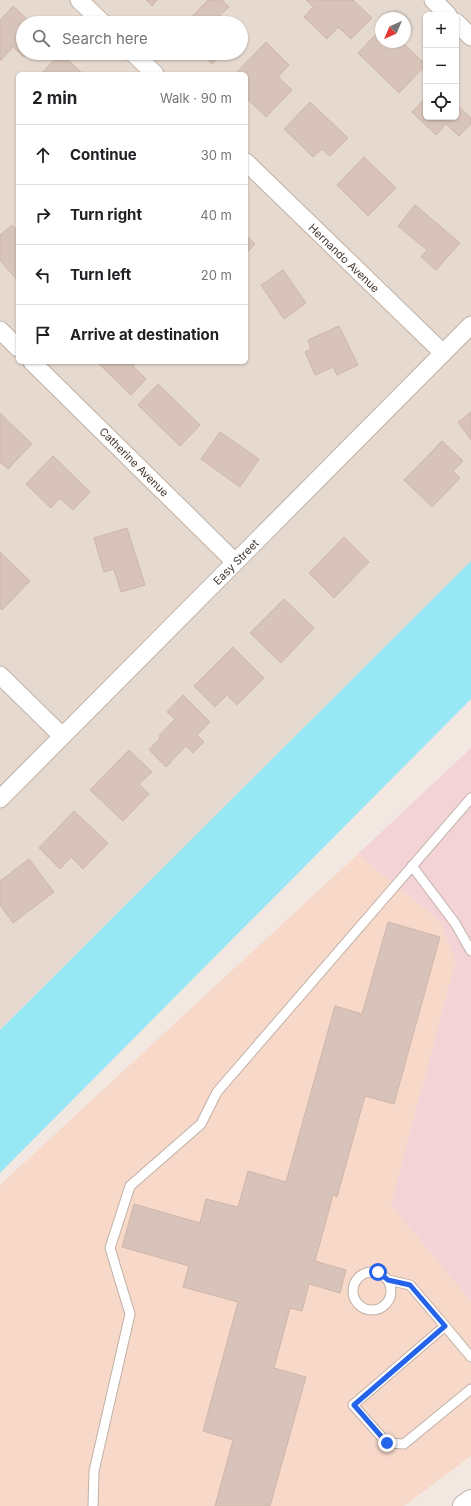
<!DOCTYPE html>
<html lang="en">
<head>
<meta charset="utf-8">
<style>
  :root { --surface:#fff; --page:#f2f2f2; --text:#202124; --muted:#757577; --line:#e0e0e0 }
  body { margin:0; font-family:Inter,sans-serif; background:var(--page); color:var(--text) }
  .controls { position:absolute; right:12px; top:12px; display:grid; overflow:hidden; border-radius:6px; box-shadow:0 1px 3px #0004 }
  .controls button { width:36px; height:36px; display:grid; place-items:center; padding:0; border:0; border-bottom:1px solid var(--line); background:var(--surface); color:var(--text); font:20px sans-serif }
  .compass { position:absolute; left:375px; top:12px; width:36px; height:36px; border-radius:50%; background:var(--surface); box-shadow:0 1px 3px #0004; rotate:224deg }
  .stop { position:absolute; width:12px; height:12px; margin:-9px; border:3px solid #2563eb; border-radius:50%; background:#fff }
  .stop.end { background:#2563eb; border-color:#fff; box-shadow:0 1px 4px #0008 }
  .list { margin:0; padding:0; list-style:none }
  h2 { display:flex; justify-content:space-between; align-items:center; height:52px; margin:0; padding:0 16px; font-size:17px }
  h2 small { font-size:13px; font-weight:400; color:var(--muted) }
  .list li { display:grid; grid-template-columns:26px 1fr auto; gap:12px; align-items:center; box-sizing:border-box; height:60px; padding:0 16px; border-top:1px solid var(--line) }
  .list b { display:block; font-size:15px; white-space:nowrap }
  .list em { font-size:13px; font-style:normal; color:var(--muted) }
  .icon { flex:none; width:22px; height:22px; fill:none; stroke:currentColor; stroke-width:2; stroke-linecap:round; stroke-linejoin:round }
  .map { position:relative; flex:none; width:471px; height:1506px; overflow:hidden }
  .search { position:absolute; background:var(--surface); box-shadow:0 1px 3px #0004; left:16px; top:16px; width:232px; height:44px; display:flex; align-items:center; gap:10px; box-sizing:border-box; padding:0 14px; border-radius:22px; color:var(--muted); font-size:15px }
  .panel { position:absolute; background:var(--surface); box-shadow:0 1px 3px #0004; left:16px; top:72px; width:232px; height:292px; border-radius:6px }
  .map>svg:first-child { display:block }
  .residential { fill:#e6d9cf; fill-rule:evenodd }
  .commercial { fill:#f7d8c9 }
  .medical { fill:#f4d3d7 }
  .water { fill:#97e7f5 }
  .building { fill:#d7c3b9; stroke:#cfb6a9 }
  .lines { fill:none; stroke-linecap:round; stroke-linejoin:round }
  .service-casing { stroke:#c0b1a6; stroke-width:11 }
  .minor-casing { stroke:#c0b1a6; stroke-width:19 }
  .tertiary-casing { stroke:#c0b1a6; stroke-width:24 }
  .service { stroke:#fff; stroke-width:9 }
  .minor { stroke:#fff; stroke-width:17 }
  .tertiary { stroke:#fff; stroke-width:22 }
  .route { stroke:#2563eb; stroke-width:5 }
  .labels { text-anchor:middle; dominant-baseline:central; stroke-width:3.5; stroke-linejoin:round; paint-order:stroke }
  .street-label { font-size:11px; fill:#433832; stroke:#fff }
</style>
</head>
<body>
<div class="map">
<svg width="471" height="1506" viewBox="0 0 471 1506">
  <rect width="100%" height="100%" fill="#f2e8e1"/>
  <!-- residential -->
  <path class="residential" d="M0 0H471V561L0 1030ZM426 15H456V117H426ZM381 18H405V42H381ZM23 23H241V53H23ZM18 74H246V362H18Z"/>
  <!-- commercial -->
  <path class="commercial" d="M358 854 440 921 456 961 391 1204 471 1301V1456L404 1506H0V1185Z"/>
  <!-- medical -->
  <path class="medical" d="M471 748V1301L391 1204 456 961 440 921 358 854Z"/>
  <!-- water -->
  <path class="water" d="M471 561V699L0 1173V1030Z"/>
  <!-- building -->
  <g class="building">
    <path d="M146 0H157L152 6Z"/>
    <path d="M208 0H222L229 7 220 15 228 23H186Z"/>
    <path d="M306 0H353L372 18 351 39 338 27 327 39 304 17 313 7Z"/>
    <path d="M13 6 31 23H23V53H28L24 57 13 47 0 61V20Z"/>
    <path d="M381 29V42H402L426 65 399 93 358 53Z"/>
    <path d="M266 42 289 65 278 77 292 90 266 117 246 98V74H235Z"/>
    <path d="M61 53 83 74H41Z"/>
    <path d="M200 53H223L212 64Z"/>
    <path d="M426 97V117H456V104L471 118V124L459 136 446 124 436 135 412 112Z"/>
    <path d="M310 102 348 138 330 156 322 149 313 157 284 129Z"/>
    <path d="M364 157 396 188 368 216 337 185Z"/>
    <path d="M415 205 460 243 436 270 421 257 427 250 398 226Z"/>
    <path d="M12 225 18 232V281L0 260V235Z"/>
    <path d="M246 235 255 244 246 254Z"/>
    <path d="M283 270 306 303 284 319 261 285Z"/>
    <path d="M339 326 358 365 337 375 333 367 315 375 305 352 311 349 308 340Z"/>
    <path d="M97 362H136L133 366 146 379 131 395Z"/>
    <path d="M158 384 200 425 180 446 138 405Z"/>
    <path d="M471 412V440L458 422Z"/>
    <path d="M0 413 32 444 8 469 0 462Z"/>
    <path d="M220 432 259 459 240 487 201 459Z"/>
    <path d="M442 441 463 461 453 471 460 478 432 507 404 480Z"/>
    <path d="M53 456 90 492 73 510 60 498 51 508 26 484Z"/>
    <path d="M127 528 145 585 121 592 114 569 104 572 94 538Z"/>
    <path d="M344 537 369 562 334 598 309 573Z"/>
    <path d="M0 552 30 581 2 610 0 608Z"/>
    <path d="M284 599 314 628 281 663 250 633Z"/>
    <path d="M233 647 264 678 237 705 227 695 215 707 194 686Z"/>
    <path d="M183 695 210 722 197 735 204 742 193 753 186 746 166 767 149 750 160 738 159 736 175 719 167 712Z"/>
    <path d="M129 750 152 772 139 784 149 794 123 821 90 790Z"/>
    <path d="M74 811 108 843 83 869 71 857 60 869 39 848Z"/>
    <path d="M29 859 54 892 13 923 0 905V881Z"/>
    <path d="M388 922 440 937 394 1104 365 1096 337 1197 333 1195 315 1261 346 1270 340 1293 309 1284 302 1311 290 1308 274 1368 306 1377 270 1506H215L233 1440 203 1431 238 1302 183 1287 189 1266 122 1247 134 1204 200 1223 206 1199 238 1207 248 1171 286 1182 335 1006 362 1014Z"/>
  </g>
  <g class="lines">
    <defs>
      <g id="service">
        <path d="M412 866 455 923 471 951"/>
        <circle cx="372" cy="1291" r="19"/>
        <path d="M388 1280 410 1285 445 1326"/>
        <path d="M471 1357 445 1326 353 1405 387 1443 404 1444 471 1389"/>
        <path d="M93 1506 94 1471 130 1314 110 1248 130 1186 201 1124 217 1092 471 798"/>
      </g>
      <g id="minor">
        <path d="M79 0 103 23"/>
        <path d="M433 0 448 15"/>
        <path d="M456 22 471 37"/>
        <path d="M133 53 155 74"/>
        <path d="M246 162 443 353"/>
        <path d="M0 330 18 348"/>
        <path d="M32 362 235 562"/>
        <path d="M0 675 62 736"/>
        <path d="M0 799 471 325"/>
      </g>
      <path id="tertiary" d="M464 1506 471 1501"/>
    </defs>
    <!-- service casing -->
    <use href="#service" class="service-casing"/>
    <!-- minor casing -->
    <use href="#minor" class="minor-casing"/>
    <!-- tertiary casing -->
    <use href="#tertiary" class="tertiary-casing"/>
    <!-- service -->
    <use href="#service" class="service"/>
    <!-- minor -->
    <use href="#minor" class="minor"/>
    <!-- tertiary -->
    <use href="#tertiary" class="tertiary"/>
  </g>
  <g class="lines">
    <!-- route -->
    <path class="route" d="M378 1272 388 1280 410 1285 445 1326 354 1405 387 1443"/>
  </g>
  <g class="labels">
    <!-- street labels -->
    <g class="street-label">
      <text transform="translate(344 258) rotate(44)">Hernando Avenue</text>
      <text transform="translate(134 462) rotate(45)">Catherine Avenue</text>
      <text transform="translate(236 562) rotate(-45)">Easy Street</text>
    </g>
  </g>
</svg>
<div class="controls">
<button>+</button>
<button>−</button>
<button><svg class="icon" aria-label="locate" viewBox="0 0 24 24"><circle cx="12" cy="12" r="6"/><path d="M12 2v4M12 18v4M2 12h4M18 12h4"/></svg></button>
</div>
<svg class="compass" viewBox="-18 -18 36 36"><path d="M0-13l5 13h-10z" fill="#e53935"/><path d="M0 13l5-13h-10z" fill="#757577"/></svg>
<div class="stop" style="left:378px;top:1272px"></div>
<div class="stop end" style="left:387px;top:1443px"></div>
<div class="search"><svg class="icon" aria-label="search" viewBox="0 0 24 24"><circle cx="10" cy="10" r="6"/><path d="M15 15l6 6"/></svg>Search here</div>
<section class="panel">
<h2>2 min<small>Walk · 90 m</small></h2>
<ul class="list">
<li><svg class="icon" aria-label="ahead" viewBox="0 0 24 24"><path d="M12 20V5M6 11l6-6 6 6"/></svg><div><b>Continue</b></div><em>30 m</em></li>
<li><svg class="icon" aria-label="right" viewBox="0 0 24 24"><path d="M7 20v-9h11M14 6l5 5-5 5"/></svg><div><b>Turn right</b></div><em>40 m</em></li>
<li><svg class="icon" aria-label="left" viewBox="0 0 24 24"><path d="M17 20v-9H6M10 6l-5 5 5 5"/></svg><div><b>Turn left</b></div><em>20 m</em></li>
<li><svg class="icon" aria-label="arrive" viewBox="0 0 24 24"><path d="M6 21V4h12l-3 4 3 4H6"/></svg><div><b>Arrive at destination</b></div></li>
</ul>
</section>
</div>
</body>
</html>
